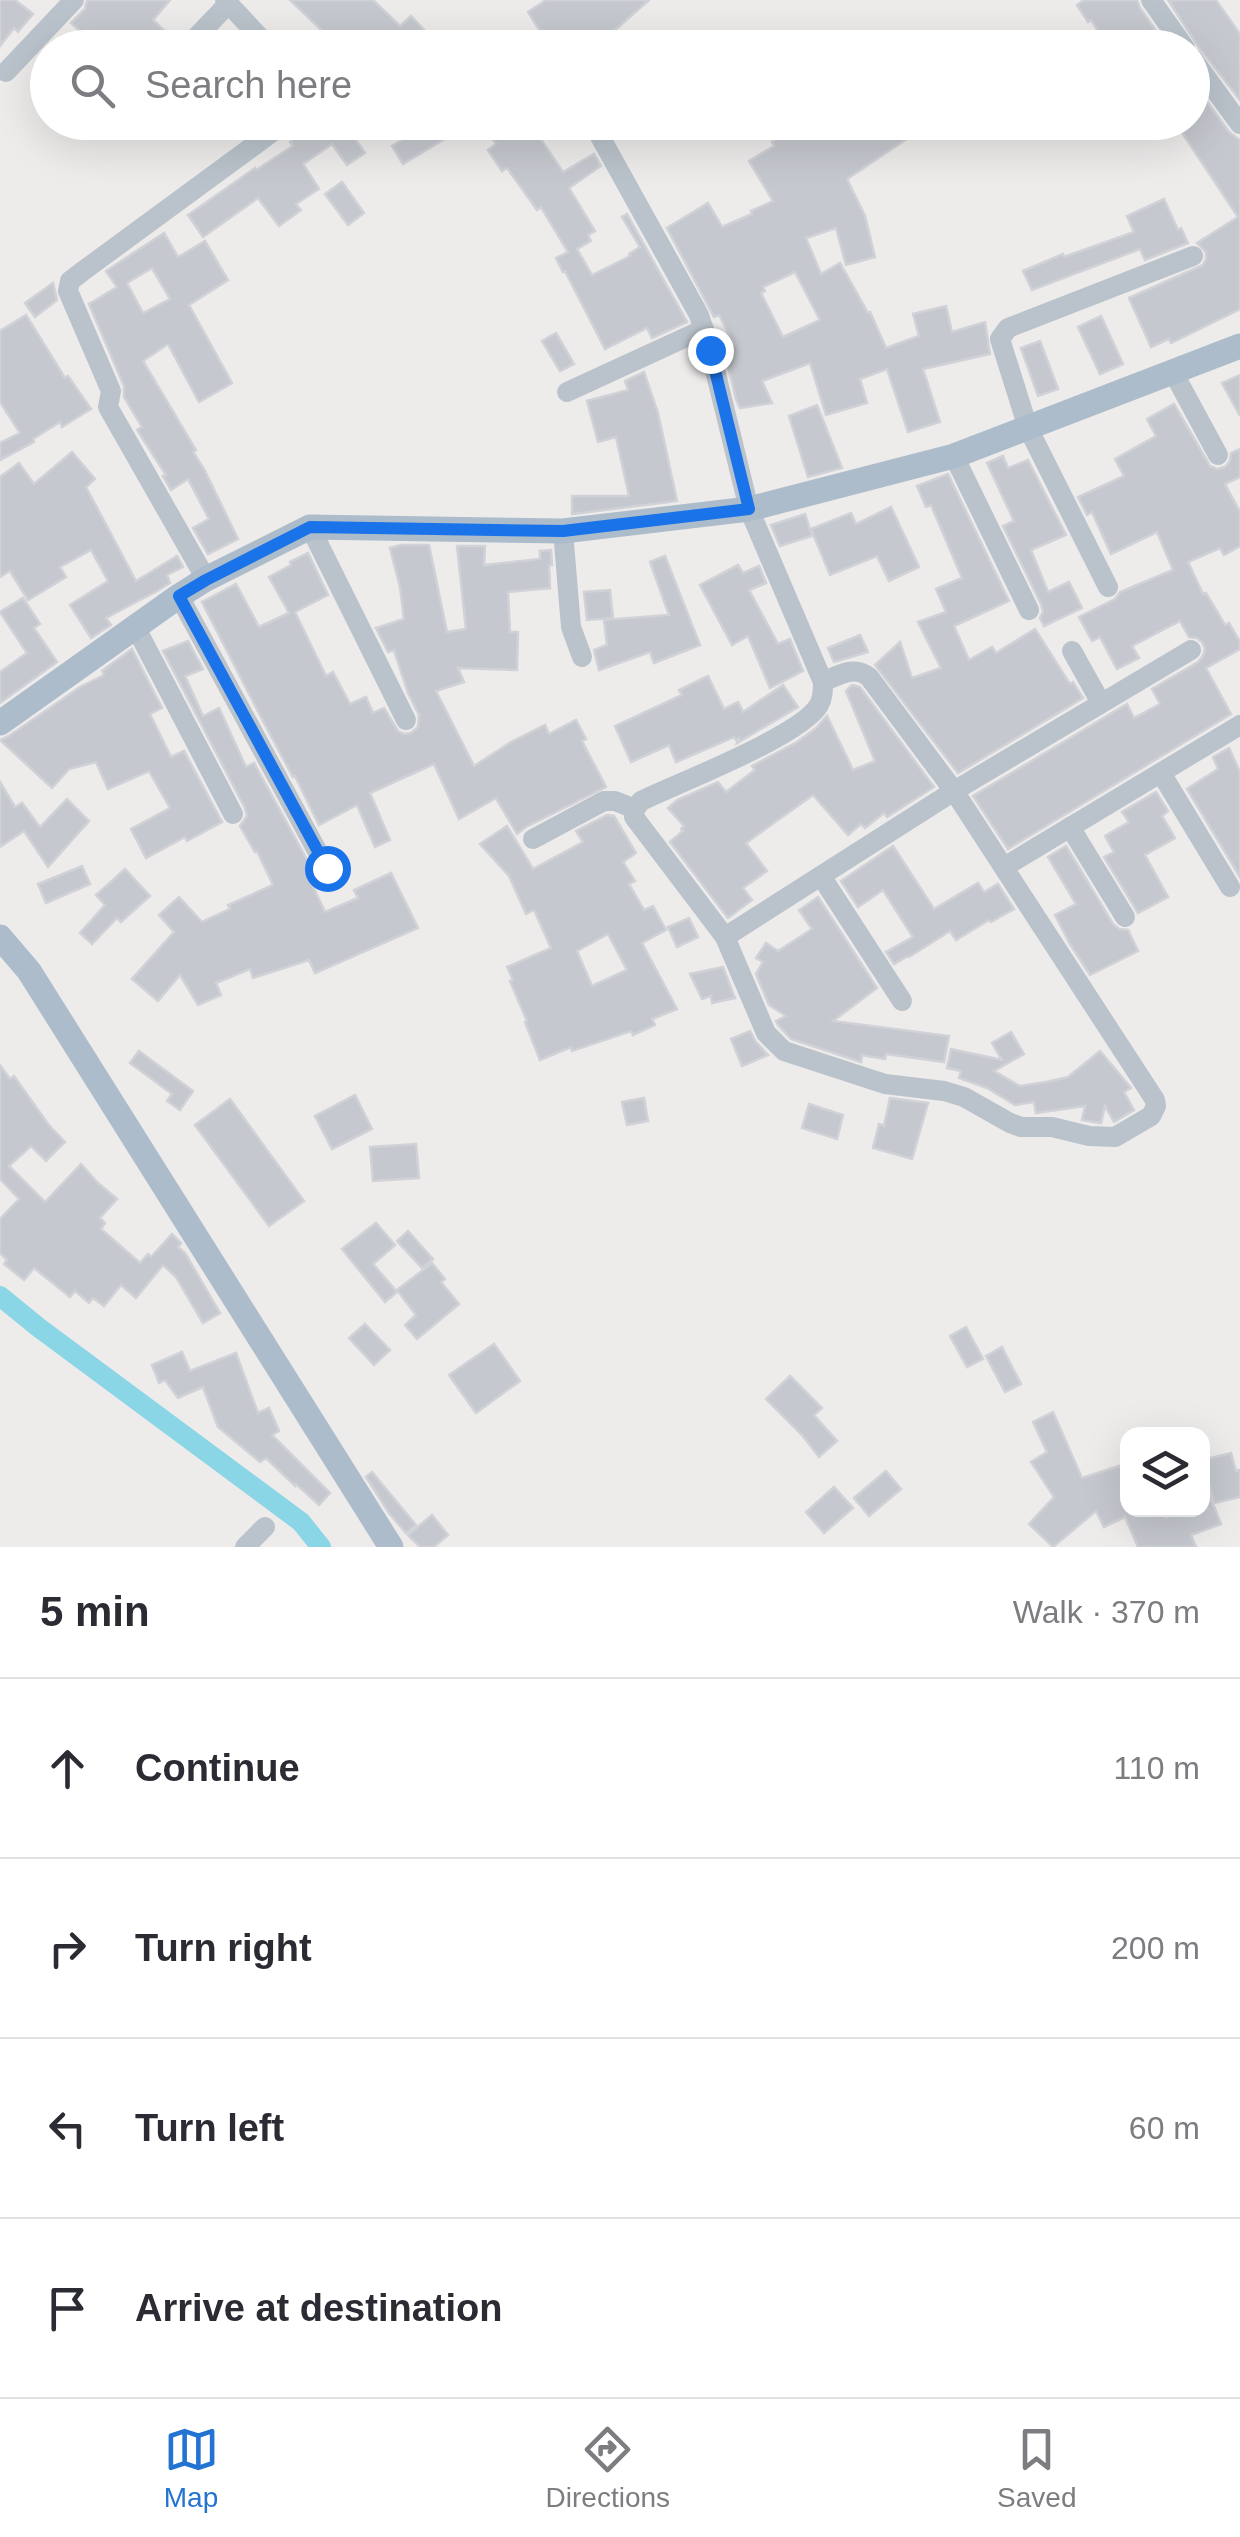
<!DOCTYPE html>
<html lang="en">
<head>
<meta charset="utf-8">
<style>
  :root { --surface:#fff; --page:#f2f2f3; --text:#2b2b33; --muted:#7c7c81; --line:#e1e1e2; --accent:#2273d2 }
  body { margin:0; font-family:Arial,sans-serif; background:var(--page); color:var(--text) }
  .controls { position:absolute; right:30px; bottom:30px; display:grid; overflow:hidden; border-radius:20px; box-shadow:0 10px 40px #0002 }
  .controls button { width:90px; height:90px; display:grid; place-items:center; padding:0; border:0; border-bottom:2px solid var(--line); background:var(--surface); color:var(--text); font:50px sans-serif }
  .stop { position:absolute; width:30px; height:30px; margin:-22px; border:8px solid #1a73e8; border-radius:50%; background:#fff }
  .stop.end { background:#1a73e8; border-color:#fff; box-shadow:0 2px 10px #0008 }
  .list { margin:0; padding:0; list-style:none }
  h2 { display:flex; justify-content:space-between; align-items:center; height:130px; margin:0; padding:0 40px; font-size:42px }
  h2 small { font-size:32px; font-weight:400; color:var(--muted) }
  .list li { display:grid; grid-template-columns:65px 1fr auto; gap:30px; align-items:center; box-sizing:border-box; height:180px; padding:0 40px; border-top:2px solid var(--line) }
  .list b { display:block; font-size:38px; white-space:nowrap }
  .list em { font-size:32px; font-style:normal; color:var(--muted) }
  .icon { flex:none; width:55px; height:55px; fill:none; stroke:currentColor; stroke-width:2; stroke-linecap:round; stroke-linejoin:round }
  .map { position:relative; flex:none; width:1240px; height:1547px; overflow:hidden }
  .search { position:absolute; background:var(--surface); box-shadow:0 10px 40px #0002; left:30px; right:30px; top:30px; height:110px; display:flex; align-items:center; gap:25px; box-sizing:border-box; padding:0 35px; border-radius:55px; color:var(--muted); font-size:38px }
  .sheet { height:850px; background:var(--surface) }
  nav { display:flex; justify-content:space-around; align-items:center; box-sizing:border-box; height:140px; border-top:2px solid var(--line); background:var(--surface); font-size:28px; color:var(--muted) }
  nav a { display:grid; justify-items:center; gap:5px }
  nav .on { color:var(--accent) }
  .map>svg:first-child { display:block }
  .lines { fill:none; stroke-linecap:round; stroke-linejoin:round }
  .canal { stroke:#8ad5e6; stroke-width:20 }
  .building { fill:#c5c8ce; stroke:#d0d2d7; stroke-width:2.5; fill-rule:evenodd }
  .minor { stroke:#bac3cb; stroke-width:20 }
  .major { stroke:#acbcca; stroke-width:25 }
  .route { stroke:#1a73e8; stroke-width:12 }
</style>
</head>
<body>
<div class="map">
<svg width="1240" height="1547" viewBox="0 0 1240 1547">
  <rect width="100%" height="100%" fill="#eeebeb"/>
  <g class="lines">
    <!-- canal -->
    <path class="canal" d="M0 1296 38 1327 301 1522 321 1547"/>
  </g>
  <!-- building -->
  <g class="building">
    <path d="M0 0H15L33 14 18 32 14 28 0 46Z"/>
    <path d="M87 0H170L153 20 169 35 157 48H99L71 23 85 9Z"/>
    <path d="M290 0H373L400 26 411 16 441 48H324L331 39Z"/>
    <path d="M546 0H649L615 30 620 37 604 48H551L528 12Z"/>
    <path d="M1084 0H1137L1140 8 1168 48H1115L1110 40 1106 43 1091 20 1088 22 1077 5Z"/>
    <path d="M1168 0H1216L1240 34V100L1198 46Z"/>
    <path d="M1200 92 1229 132 1240 140V309L1171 343 1169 339 1151 347 1129 298 1203 265 1206 259V252L1197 243 1238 217 1175 122H1192V96Z"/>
    <path d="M317 122H343L365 153 347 165 332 144 303 164 319 189 296 204 301 210 279 226 258 198 203 237 188 215 255 168 256 170 293 146 290 142Z"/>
    <path d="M420 122H443L451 135 403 164 392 146 405 138 403 133Z"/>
    <path d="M482 122H550L536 132 563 172 594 154 601 166 569 188 595 231 588 235 591 241 577 249 592 275 630 256 629 254 640 247 622 217 627 214 687 322 652 338 647 328 605 349 565 271 563 272 556 258 568 252 541 207 537 210 507 168 502 171 488 150 496 144Z"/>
    <path d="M804 122H932L847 179 865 216 875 257 846 265 836 228 806 238 821 274 840 263 868 313 870 312 886 348 919 336 913 314 946 306 952 332 985 322 990 354 923 369 940 422 908 432 887 369 860 379 867 403 826 415 810 363 762 381 772 403 740 408 736 399 724 349 734 344 719 315 714 317 667 228 708 203 722 227 752 214 751 211 773 201 749 161 774 146 772 142ZM795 272 820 320 783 337 761 293 765 291 763 287Z"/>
    <path d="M342 182 364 213 348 225 325 194Z"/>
    <path d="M1164 199 1178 230 1181 228 1188 243 1145 260 1140 249 1032 290 1023 271 1063 254 1064 257 1134 232 1127 216Z"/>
    <path d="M164 233 178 257 205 241 228 280 189 305 232 383 199 402 168 344 143 361 196 450 193 452 204 469 238 539 208 554 193 528 209 519 188 479 171 490 163 476 166 475 137 430 142 427 124 397V386L89 304 117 287 106 271ZM152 268 170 299 143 313 127 283Z"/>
    <path d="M53 283 57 300 35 317 25 303Z"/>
    <path d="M26 315 65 378 68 376 91 409 62 427 60 422 33 439 34 442 0 460V443L20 433 0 402V331Z"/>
    <path d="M1101 316 1123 364 1100 374 1078 327Z"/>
    <path d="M556 333 574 364 560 371 542 341Z"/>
    <path d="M1040 341 1058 389 1038 396 1021 348Z"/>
    <path d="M644 372 658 413 677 501 572 514V496H629L616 437 598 442 587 401 628 390 625 381Z"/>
    <path d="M1240 375V416L1222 383Z"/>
    <path d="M1174 404 1210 466 1217 469 1225 467 1230 461 1231 453 1240 449V477L1225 484 1240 512V546L1224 555 1220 548 1188 562 1203 594 1206 593 1225 625 1229 623 1240 642V649L1206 668 1231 714 1008 849 973 796 1127 704 1134 718 1160 704 1152 689 1198 662 1203 656 1205 649 1202 642 1197 638 1189 637 1180 621 1132 646 1139 658 1117 669 1100 637 1092 641 1079 617 1115 599 1120 592 1173 570 1157 532 1111 554 1092 512 1087 515 1078 497 1124 476 1115 459 1156 436 1147 419Z"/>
    <path d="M817 405 842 468 808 477 789 416Z"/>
    <path d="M72 452 95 479 86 487 136 581 177 556 183 567 167 575 170 583 159 590 106 618 111 625 91 638 70 605 108 581 91 550 60 567 66 577 28 600 10 571 0 577V477L19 463 34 484Z"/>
    <path d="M1003 456 1008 468 1028 460 1066 535 1031 550 1048 592 1069 582 1082 608 1044 626 1040 618 1043 612 1041 604 1003 526 1014 521 987 463Z"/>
    <path d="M948 474 1009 601 954 626 969 660 992 647 996 653 1035 629 1070 684 1073 682 1083 698 958 773 875 665 900 642 912 678 941 668 918 622 946 612 936 589 962 578 931 505 926 507 917 486Z"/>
    <path d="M891 507 919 567 889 581 877 556 830 575 811 529 851 513 856 524Z"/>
    <path d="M805 514 812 536 780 546 771 525Z"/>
    <path d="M401 545H429L447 632 466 629 457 546H485L484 565 540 559V551L551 550 552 565H549L550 588 508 592 510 632H518L517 670 458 668 464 682 436 691 474 766 511 742 545 725 549 734 576 720 586 739 582 741 606 787 526 827 517 834 496 798 459 819 434 764 370 793 390 840 375 847 357 805 319 825 295 776 293 777 264 723 202 602 236 584 259 627 289 613 269 577 291 565 290 562 308 553 328 595 295 612 326 676 333 672 350 704 366 697 373 713 384 708 398 731 404 734 411 733 418 727 419 715 408 693 394 650 388 652 376 628 404 619 400 587 390 548Z"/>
    <path d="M665 556 700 645 654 663 650 652 599 670 594 650 607 645 604 620 669 615 650 562Z"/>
    <path d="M738 565 743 573 759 566 766 583 749 590 778 644 790 639 803 671 770 688 748 636 732 645 700 585Z"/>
    <path d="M610 590 613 618 587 620 584 592Z"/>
    <path d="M23 598 40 624 34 628 57 662 0 703V672L27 653 0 612Z"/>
    <path d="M860 635 868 652 834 662 828 648Z"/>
    <path d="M188 641 203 669 185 676 203 716 219 708 246 767 254 763 317 878 311 882 325 912 358 898 354 890 391 873 418 928 315 973 309 960 253 978 250 969 216 983 221 995 198 1005 180 975 158 1001 132 979 174 932 159 915 179 897 202 922 230 909 228 905 273 885 257 851 255 852 240 826 247 816 245 808 163 651Z"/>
    <path d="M132 649 162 708 150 714 171 757 184 751 222 822 187 841 185 837 146 858 131 829 170 808 149 771 108 789 96 762 69 769 52 788 0 740 9 736 80 687 104 675 102 671Z"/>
    <path d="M708 676 724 709 738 702 743 712 783 685 798 707 737 743 739 738 736 740 734 737 676 762 669 745 631 762 615 726 682 695 679 690Z"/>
    <path d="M852 685 860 687 934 787 887 817 884 813 865 828 861 824 848 835 813 795 746 843 767 871 743 888 752 900 728 918 670 842 683 831 681 829 684 826 668 808 677 800 718 782 726 792 755 770 752 766 797 742 816 728 827 716 853 770 875 761 846 691Z"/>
    <path d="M1229 748 1240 772V877L1187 789 1218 769 1213 757Z"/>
    <path d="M0 782 15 807 22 803 40 827 67 799 89 821 48 867 24 831 0 847Z"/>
    <path d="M1156 792 1168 811 1162 816 1175 838 1145 855 1168 897 1138 913 1104 857 1114 852 1105 836 1129 822 1122 812Z"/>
    <path d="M607 815 614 816 636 853 623 862 635 881 629 884 644 910 653 906 666 930 642 943 677 1009 652 1019 655 1025 633 1035 631 1031 572 1051 571 1047 540 1060 525 1022 527 1021 510 981 513 980 507 967 551 948 534 910 526 914 509 876 480 844 507 826 533 869 583 842 576 831ZM608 934 627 970 592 986 577 951Z"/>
    <path d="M893 846 934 909 978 883 984 892 998 884 1014 909 991 922 989 920 956 940 950 931 909 957 908 956 894 964 886 952 913 937 883 890 858 907 841 881Z"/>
    <path d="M1066 846 1113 924 1119 929 1128 930 1138 951 1090 975 1070 944 1055 915 1076 904 1048 857Z"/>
    <path d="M82 866 90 884 46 903 38 884Z"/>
    <path d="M125 869 150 896 121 922 117 918 92 944 80 933 105 905 96 895Z"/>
    <path d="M818 897 877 988 833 1021 949 1036 944 1062 886 1054 885 1059 862 1055 861 1062 791 1039 778 1025 776 1021 786 1016 769 1005 756 974 763 962 756 958 766 943 778 951 812 929 799 910Z"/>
    <path d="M689 918 698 937 677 947 668 927Z"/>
    <path d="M723 967 735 998 712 1003 711 996 702 999 690 974Z"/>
    <path d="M750 1031 756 1042 768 1055 742 1066 731 1039Z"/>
    <path d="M1011 1032 1024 1054 994 1071 1020 1086 1046 1082 1068 1077 1100 1051 1131 1088 1124 1092 1134 1110 1114 1122 1105 1106 1101 1123 1082 1120 1085 1106 1036 1113 1034 1102 1015 1105 987 1088 959 1078 961 1071 947 1068 951 1049 1002 1060 992 1043Z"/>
    <path d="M139 1051 193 1091 180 1110 167 1101 172 1094 130 1063Z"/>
    <path d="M0 1065 10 1079 14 1076 48 1124 65 1142 46 1161 31 1146 9 1166 45 1202 81 1164 98 1183 117 1199 100 1218 105 1223 101 1229 140 1263 148 1254 151 1257 172 1234 181 1243 178 1247 185 1253 220 1313 203 1323 176 1277 163 1265 136 1298 121 1285 104 1306 93 1298 89 1303 75 1291 70 1297 34 1268 24 1280 4 1264 7 1260 0 1253V1219L19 1199 0 1179Z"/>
    <path d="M355 1095 372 1129 332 1149 315 1116Z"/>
    <path d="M644 1098 648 1121 627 1125 622 1102Z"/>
    <path d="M890 1098 928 1103 912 1159 873 1148 879 1124 884 1126Z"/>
    <path d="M230 1099 304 1201 269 1226 195 1125Z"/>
    <path d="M809 1104 843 1115 837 1139 802 1128Z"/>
    <path d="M416 1144 419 1178 373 1181 370 1147Z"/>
    <path d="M376 1223 395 1245 373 1264 397 1292 385 1302 342 1249Z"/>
    <path d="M408 1231 433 1259 422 1268 397 1241Z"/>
    <path d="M432 1263 445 1279 441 1282 459 1304 417 1339 405 1325 416 1315 397 1290Z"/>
    <path d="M365 1324 390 1350 374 1365 349 1338Z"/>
    <path d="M966 1327 983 1359 967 1367 950 1336Z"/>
    <path d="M494 1344 520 1381 476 1413 449 1375Z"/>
    <path d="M1002 1347 1021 1384 1005 1392 986 1356Z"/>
    <path d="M182 1352 190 1371 236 1353 258 1413 269 1408 279 1431 272 1435 330 1493 319 1505 296 1484 295 1486 266 1458 260 1462 218 1427 203 1387 178 1398 165 1380 159 1383 152 1365Z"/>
    <path d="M790 1376 822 1408 814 1415 837 1441 819 1457 802 1435 766 1399Z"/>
    <path d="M1053 1412 1082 1478 1128 1463V1510H1162L1165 1518 1186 1510H1202L1203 1479 1221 1524 1191 1535 1196 1547H1138L1125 1517 1104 1527 1096 1511 1053 1547 1029 1524 1054 1497 1031 1462 1047 1452 1033 1422Z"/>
    <path d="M1231 1453 1236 1471 1240 1470V1497L1214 1503 1203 1460Z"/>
    <path d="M886 1471 901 1489 869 1516 854 1498Z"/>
    <path d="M372 1472 416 1525 406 1533 389 1513 366 1477Z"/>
    <path d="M834 1487 853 1508 824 1533 806 1512Z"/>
    <path d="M432 1515 448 1535 434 1547H420L408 1535Z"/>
  </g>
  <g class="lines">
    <!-- minor -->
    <g class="minor">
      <path d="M225 0 268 46"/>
      <path d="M1151 0 1185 48"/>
      <path d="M186 48 228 4"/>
      <path d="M1192 58 1240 124"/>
      <path d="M6 72 74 0"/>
      <path d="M592 122 699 315 710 350 749 509 823 682C823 690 823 698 819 705 801 736 678 783 641 801L635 809 634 817 725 937 766 1033 784 1051 885 1084 944 1091 964 1097 1010 1123 1021 1127H1052L1089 1136 1115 1137 1151 1116 1156 1106 1155 1100 954 791 869 677C854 665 839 675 823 682"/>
      <path d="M1173 372 1218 455"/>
      <path d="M567 392 704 329"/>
      <path d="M954 456 1029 610"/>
      <path d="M310 527 406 720"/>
      <path d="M563 531 571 627 582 657"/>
      <path d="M206 579 108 407 111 391 68 291 70 281 83 271 286 122"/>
      <path d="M1108 587 1028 428 1000 339 1008 328 1193 256"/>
      <path d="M179 596 327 869"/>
      <path d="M136 628 233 814"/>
      <path d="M1072 651 1101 703"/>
      <path d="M1161 773 1230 887"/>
      <path d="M1070 827 1125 917"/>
      <path d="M533 839 604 801H615L635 809"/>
      <path d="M1004 867 1240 725"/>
      <path d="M821 876 902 1001"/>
      <path d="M725 937 954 791 1191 650"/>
      <path d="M245 1547 265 1527"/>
    </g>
    <!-- major -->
    <g class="major">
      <path d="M0 723 179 596 206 579 310 527 563 531 749 509 954 456 1240 346"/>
      <path d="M0 937 29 971 391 1547"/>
    </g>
  </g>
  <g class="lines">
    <!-- route -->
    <path class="route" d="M327 868 179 596 206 580 310 527 563 531 749 509 710 350"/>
  </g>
</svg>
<div class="controls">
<button><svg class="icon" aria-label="layers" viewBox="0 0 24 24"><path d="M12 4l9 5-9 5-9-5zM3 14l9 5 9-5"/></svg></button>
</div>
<div class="stop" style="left:327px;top:868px"></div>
<div class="stop end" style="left:710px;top:350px"></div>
<div class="search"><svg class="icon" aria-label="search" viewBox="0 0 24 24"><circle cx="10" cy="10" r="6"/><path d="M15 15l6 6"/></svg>Search here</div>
</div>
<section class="sheet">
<h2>5 min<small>Walk · 370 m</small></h2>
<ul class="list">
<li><svg class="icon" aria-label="ahead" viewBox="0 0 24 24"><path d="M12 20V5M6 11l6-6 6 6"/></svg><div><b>Continue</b></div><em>110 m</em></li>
<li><svg class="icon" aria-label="right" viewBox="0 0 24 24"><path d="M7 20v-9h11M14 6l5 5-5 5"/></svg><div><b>Turn right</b></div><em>200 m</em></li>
<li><svg class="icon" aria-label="left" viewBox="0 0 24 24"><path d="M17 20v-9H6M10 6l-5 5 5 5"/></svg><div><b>Turn left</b></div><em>60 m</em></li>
<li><svg class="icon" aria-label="arrive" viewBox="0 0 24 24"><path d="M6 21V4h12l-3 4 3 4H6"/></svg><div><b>Arrive at destination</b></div></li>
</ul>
</section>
<nav>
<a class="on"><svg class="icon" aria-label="map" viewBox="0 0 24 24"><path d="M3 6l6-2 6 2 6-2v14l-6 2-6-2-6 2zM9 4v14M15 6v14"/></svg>Map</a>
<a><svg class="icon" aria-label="directions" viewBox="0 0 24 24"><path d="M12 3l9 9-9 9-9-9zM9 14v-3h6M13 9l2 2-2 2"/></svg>Directions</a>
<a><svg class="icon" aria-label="saved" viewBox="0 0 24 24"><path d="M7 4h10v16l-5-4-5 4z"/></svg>Saved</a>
</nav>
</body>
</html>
